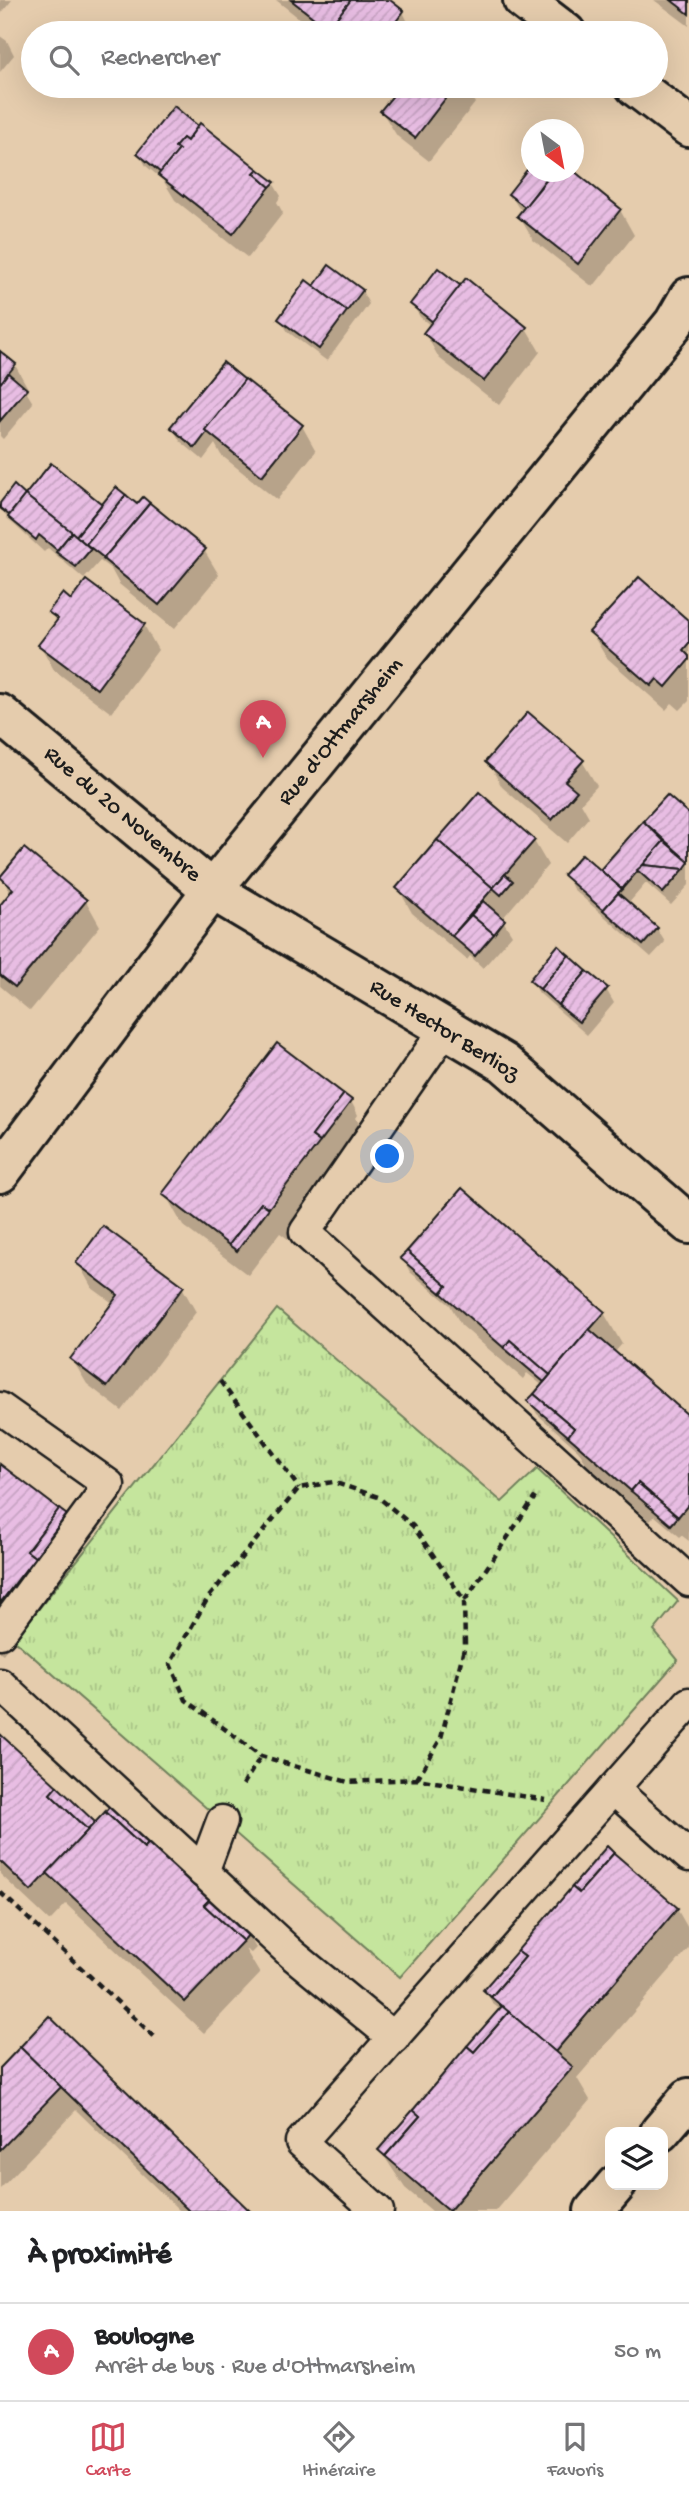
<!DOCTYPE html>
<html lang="fr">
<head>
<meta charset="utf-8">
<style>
  :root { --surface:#fff; --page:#f2f2f2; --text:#202124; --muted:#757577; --line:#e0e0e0; --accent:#d1495b }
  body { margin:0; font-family:"Gochi Hand",sans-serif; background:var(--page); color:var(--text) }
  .controls { position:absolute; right:21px; bottom:21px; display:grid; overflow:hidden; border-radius:14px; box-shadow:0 7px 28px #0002 }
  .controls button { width:63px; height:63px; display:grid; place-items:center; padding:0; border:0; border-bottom:2px solid var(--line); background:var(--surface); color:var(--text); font:35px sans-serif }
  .compass { position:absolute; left:521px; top:119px; width:63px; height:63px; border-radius:50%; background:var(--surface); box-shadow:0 7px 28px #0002; rotate:148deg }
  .you { position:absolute; left:388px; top:1157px; width:24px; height:24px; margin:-18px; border:5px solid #fff; border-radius:50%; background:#1a73e8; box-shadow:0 0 0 10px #1a73e833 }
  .badge { display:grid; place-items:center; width:46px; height:46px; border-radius:50%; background:var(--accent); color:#fff; font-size:23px; font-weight:700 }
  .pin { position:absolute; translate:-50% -58px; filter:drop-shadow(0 2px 4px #0008) }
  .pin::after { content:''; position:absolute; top:37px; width:24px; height:21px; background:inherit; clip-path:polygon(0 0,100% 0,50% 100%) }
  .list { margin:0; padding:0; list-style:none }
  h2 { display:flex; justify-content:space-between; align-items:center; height:91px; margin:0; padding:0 28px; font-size:30px }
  h2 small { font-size:23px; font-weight:400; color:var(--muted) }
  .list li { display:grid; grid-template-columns:46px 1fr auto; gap:21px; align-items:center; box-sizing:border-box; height:98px; padding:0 28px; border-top:2px solid var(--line) }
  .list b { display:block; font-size:26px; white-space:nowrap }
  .list p { margin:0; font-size:23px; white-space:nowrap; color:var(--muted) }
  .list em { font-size:23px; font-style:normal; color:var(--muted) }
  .icon { flex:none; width:38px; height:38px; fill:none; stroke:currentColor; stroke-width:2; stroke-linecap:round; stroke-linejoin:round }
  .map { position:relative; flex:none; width:689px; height:2211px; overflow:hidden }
  .search { position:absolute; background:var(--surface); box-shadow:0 7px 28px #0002; left:21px; right:21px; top:21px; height:77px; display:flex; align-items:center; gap:18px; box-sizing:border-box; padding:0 24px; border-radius:38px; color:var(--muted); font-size:26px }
  .sheet { height:189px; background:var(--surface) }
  nav { display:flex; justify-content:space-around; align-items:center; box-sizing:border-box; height:98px; border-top:2px solid var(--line); background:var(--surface); font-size:19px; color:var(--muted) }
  nav a { display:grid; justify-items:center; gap:4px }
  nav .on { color:var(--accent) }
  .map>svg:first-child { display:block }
  .grass { fill:url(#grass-tufts); stroke:#70805c; stroke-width:2 }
  .shadow { fill:#0003 }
  .building { fill:url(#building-hatch); stroke:#1c1c1c; stroke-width:2 }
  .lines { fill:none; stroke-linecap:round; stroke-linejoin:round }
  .service-casing { stroke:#1c1c1c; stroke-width:35 }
  .minor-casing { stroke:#1c1c1c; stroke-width:44 }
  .secondary-casing { stroke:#1c1c1c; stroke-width:44 }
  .path { stroke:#1c1c1c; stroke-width:4.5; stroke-dasharray:7 5; stroke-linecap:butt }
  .service { stroke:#e5ccad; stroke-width:30 }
  .minor { stroke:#e5ccad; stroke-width:38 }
  .secondary { stroke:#e5ccad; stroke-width:38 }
  .labels { text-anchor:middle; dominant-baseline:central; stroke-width:6; stroke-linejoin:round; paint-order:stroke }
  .street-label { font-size:23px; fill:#1c1c1c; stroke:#e5ccad }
</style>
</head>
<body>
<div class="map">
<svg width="689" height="2211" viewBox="0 0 689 2211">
  <defs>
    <pattern id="grass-tufts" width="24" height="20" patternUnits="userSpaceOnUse" patternTransform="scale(1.75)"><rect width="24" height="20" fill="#c5e59d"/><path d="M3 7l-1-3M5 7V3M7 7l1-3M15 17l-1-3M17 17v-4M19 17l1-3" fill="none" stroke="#a9c487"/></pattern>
    <pattern id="building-hatch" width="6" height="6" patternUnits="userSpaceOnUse" patternTransform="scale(1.75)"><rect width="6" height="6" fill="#e8bde3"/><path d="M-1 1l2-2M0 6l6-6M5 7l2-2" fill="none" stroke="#c6a2c2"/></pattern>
  </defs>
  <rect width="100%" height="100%" fill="#e5ccad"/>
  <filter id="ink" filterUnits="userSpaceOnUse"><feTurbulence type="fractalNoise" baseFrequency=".0143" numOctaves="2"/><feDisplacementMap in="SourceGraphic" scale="14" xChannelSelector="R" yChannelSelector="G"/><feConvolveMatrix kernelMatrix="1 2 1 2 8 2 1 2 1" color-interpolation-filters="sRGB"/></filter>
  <g filter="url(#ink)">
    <!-- grass -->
    <path class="grass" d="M277 1309 502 1502 537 1469 678 1601 654 1631 678 1660 400 1977 14 1640Z"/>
    <!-- shadow -->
    <g class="shadow">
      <path d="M0 0H12L0 15Z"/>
      <path d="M276 0H387L403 12 410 26 404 33H318Z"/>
      <path d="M654 0H689V26Z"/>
      <path d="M0 36 7 41 14 55 0 72Z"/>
      <path d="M395 86H465L475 103 429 161 397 136 382 112 396 94 393 89Z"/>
      <path d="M139 153 273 183 281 196 277 202 283 213 248 258 175 200 163 180 146 166Z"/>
      <path d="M530 168 546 183 555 172H571L620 210 634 235 593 287 533 240 519 216 523 211 518 207 510 194Z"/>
      <path d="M330 267 362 291 369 304 327 361 288 332 280 319 314 288Z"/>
      <path d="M461 288 526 328 540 352 499 405 439 358 425 333 431 326 420 317 412 304Z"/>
      <path d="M0 349 5 357 15 365 29 390 27 393 33 403 3 439 0 436Z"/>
      <path d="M302 426 316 451 277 500 221 455 215 444 203 460 180 441 172 427Z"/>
      <path d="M52 465 102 506H138L204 550 219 575 174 629 119 584 111 569 100 561 84 579 48 548 44 552 8 519 0 506 14 488 26 498Z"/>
      <path d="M71 602 144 625 158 650 111 713 54 670 40 645 57 623 50 612Z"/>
      <path d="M689 623V701L680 710 672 703 666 710 606 657 591 632Z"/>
      <path d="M582 761 597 786 581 803 589 817 567 843 502 787 488 762Z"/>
      <path d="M667 797 689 816V885L671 905 646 883 628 904 657 929 665 942 651 957 573 889 566 875 600 873Z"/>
      <path d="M534 841 548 865 502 919 512 935 483 968 470 956 467 960 412 913 398 888Z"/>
      <path d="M2 878 86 901 100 926 30 1011 0 986V907L11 894Z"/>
      <path d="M531 980 606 989 614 1003 587 1035 539 993Z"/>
      <path d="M351 1101 358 1115 356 1118 361 1127 331 1165 337 1175 288 1239 280 1233 248 1275 183 1226 165 1194Z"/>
      <path d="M403 1259 604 1313 622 1344 614 1353 689 1418V1541L681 1535 680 1537 655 1516 650 1521 589 1468 578 1450 537 1414 530 1401 543 1386 527 1373 523 1379 461 1325 450 1305 410 1272Z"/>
      <path d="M78 1263 182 1287 196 1312 122 1411 87 1384 72 1359 114 1304 92 1288Z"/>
      <path d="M0 1466 66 1516 73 1529 47 1581 52 1590 3 1654 0 1652Z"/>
      <path d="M0 1736 95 1825 248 1935 256 1948 251 1953 245 1949 260 1974 204 2033 66 1904 50 1921 0 1874Z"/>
      <path d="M677 1909 689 1930V1948L577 2078 590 2100 495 2211H432L405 2188 380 2150 501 2010 493 2004 485 1990Z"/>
      <path d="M49 2019 247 2211H180L76 2110 0 2189V2070Z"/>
    </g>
    <!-- building -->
    <g class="building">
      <path d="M291 0H351L328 29Z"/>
      <path d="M351 0H390L404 11 387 33H333L328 29Z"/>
      <path d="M671 0H689V14Z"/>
      <path d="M393 86H455L415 138 380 111 396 92 391 89Z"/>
      <path d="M174 106 198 126 187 141 183 138 175 147 179 150 161 173 137 153Z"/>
      <path d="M200 123 258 169 254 173 270 187 233 234 158 175 179 150 175 147 183 138 187 141Z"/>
      <path d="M530 166 532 172H537L546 179 525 207 508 194Z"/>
      <path d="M258 169 275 182 270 187 254 173Z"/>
      <path d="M574 171 621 209 578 264 517 216 553 172Z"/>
      <path d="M329 265 363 290 347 311 314 286Z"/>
      <path d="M438 268 461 286 433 322 410 304Z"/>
      <path d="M466 278 527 327 484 381 423 333Z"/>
      <path d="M306 280 347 311 319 349 278 319Z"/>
      <path d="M0 351 16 364 0 384Z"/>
      <path d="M223 362 245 380 205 430 207 432 195 448 170 427Z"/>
      <path d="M8 373 27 389 0 421V384Z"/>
      <path d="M245 379 303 425 262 476 205 430Z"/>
      <path d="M51 463 102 504 76 536 25 495Z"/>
      <path d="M14 485 25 495 9 515 0 508V503Z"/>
      <path d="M116 487 126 495 86 544 76 536Z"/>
      <path d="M25 495 72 532 57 550 39 535 36 540 8 517Z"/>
      <path d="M126 495 137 504 143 497 150 503 104 558 86 544Z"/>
      <path d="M150 503 206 549 159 605 103 559Z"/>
      <path d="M72 532 91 549 76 567 56 552Z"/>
      <path d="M639 577 689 621V643L683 650 689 656V660L666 687 657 679 651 686 589 632Z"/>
      <path d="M86 580 145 624 97 689 38 645 58 619 48 612 63 593 71 600Z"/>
      <path d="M528 712 584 760 565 781 577 791 552 820 485 762Z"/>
      <path d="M479 792 535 840 493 888 437 840Z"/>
      <path d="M667 795 689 814V862L643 821Z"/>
      <path d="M643 821 664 841 622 889 600 870Z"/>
      <path d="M437 840 493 888 452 936 396 888Z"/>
      <path d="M664 841 689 862 684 869 643 865Z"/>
      <path d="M24 848 87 900 15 987 0 975V905L13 889 0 877Z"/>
      <path d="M582 854 622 889 603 910 563 875Z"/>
      <path d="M643 865 684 869 663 893 637 870Z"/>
      <path d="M505 874 513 881 501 895 493 888Z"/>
      <path d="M618 893 658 928 643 945 603 910Z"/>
      <path d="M483 901 505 920 494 934 471 915Z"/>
      <path d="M471 915 494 934 475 956 452 936Z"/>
      <path d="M558 945 569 955 540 989 529 980Z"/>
      <path d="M569 955 587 971 558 1005 540 989Z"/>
      <path d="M587 971 608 988 579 1022 558 1005Z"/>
      <path d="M277 1043 344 1094 312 1136 320 1142 269 1208 261 1203 229 1245 162 1194Z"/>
      <path d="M344 1094 352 1100 320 1142 312 1136Z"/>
      <path d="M462 1188 605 1312 550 1375 510 1340 504 1348 441 1293 447 1286 407 1251Z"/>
      <path d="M261 1203 269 1208 237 1251 229 1245Z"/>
      <path d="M103 1226 184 1286 107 1387 70 1359 118 1295 76 1263Z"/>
      <path d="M407 1251 447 1286 441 1293 400 1258Z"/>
      <path d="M589 1329 689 1416V1504L678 1517 638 1483 631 1491 568 1436 574 1428 534 1394Z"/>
      <path d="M510 1340 550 1375 544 1382 504 1348Z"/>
      <path d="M534 1394 574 1428 568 1436 527 1401Z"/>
      <path d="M0 1464 59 1509 27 1551 35 1557 0 1603Z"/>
      <path d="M638 1483 678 1517 671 1525 631 1491Z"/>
      <path d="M59 1509 67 1515 35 1557 27 1551Z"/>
      <path d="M0 1734 57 1786 50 1794 88 1830 31 1891 0 1861Z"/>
      <path d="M57 1786 95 1822 88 1830 50 1794Z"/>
      <path d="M111 1805 151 1841 144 1848 105 1812Z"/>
      <path d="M105 1812 144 1848 151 1841 211 1898 204 1905 243 1941 185 2002 47 1873Z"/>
      <path d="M607 1846 614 1853 579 1893 572 1887Z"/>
      <path d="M614 1853 678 1908 555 2052 491 1997 525 1957 517 1951 572 1887 579 1893Z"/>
      <path d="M211 1898 249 1934 243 1941 204 1905Z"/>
      <path d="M517 1951 525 1957 491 1997 483 1990Z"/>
      <path d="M502 2006 509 2012 474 2052 467 2046Z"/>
      <path d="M509 2012 573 2067 449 2211 385 2156 420 2116 413 2110 467 2046 474 2052Z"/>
      <path d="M49 2016 250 2211H189L61 2087 20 2047Z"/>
      <path d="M20 2047 61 2087 0 2150V2068Z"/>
      <path d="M413 2110 420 2116 385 2156 378 2150Z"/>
    </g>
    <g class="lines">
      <defs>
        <g id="service">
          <path d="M446 1028 305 1232 689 1581"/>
          <path d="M0 1408 109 1485 0 1633"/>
          <path d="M0 1684 293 1955 394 2038"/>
          <path d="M613 1789 689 1856"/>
          <path d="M203 1872 222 1821"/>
          <path d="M378 2211 301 2142 689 1703"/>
        </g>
        <g id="minor">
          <path d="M523 0 566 33"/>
          <path d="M635 86 689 127"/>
          <path d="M0 714 212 890 504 1063 689 1224"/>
          <path d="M660 2132 689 2098"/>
          <path d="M594 2211 616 2185"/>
        </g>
        <path id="secondary" d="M0 1173 212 890 674 323 689 297"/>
      </defs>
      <!-- service casing -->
      <use href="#service" class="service-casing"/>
      <!-- minor casing -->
      <use href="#minor" class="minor-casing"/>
      <!-- secondary casing -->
      <use href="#secondary" class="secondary-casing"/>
      <!-- path -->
      <g class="path">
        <path d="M220 1381 299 1488"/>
        <path d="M465 1600 535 1497"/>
        <path d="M417 1779 441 1738 465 1645 464 1600 413 1526 378 1497 333 1482 299 1488 208 1598 170 1664 186 1700 261 1756 348 1782 417 1779 546 1800"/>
        <path d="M243 1785 261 1756"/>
        <path d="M0 1892 157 2039"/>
      </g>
      <!-- service -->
      <use href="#service" class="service"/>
      <!-- minor -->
      <use href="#minor" class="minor"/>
      <!-- secondary -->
      <use href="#secondary" class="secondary"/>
    </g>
  </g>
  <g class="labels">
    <!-- street labels -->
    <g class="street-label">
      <text transform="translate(341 732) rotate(-51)">Rue d'Ottmarsheim</text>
      <text transform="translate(122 815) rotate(40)">Rue du 20 Novembre</text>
      <text transform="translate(444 1031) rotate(32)">Rue Hector Berlioz</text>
    </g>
  </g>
</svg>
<div class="controls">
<button><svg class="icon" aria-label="layers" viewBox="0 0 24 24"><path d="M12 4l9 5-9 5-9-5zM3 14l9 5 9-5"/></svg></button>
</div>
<svg class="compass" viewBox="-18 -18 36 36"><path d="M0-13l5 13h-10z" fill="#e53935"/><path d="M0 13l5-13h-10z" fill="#757577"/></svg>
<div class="you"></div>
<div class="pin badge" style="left:263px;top:758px">A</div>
<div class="search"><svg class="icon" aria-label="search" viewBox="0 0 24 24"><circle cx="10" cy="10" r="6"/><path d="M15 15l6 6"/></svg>Rechercher</div>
</div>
<section class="sheet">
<h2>À proximité<small></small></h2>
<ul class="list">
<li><span class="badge">A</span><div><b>Boulogne</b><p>Arrêt de bus · Rue d'Ottmarsheim</p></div><em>50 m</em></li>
</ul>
</section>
<nav>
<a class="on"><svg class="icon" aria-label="map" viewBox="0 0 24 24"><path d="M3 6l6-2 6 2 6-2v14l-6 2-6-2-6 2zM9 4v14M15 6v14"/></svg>Carte</a>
<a><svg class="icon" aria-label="directions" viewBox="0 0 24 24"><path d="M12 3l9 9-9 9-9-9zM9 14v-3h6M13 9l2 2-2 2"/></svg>Itinéraire</a>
<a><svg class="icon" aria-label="saved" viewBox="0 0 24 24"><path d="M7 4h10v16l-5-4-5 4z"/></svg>Favoris</a>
</nav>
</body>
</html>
